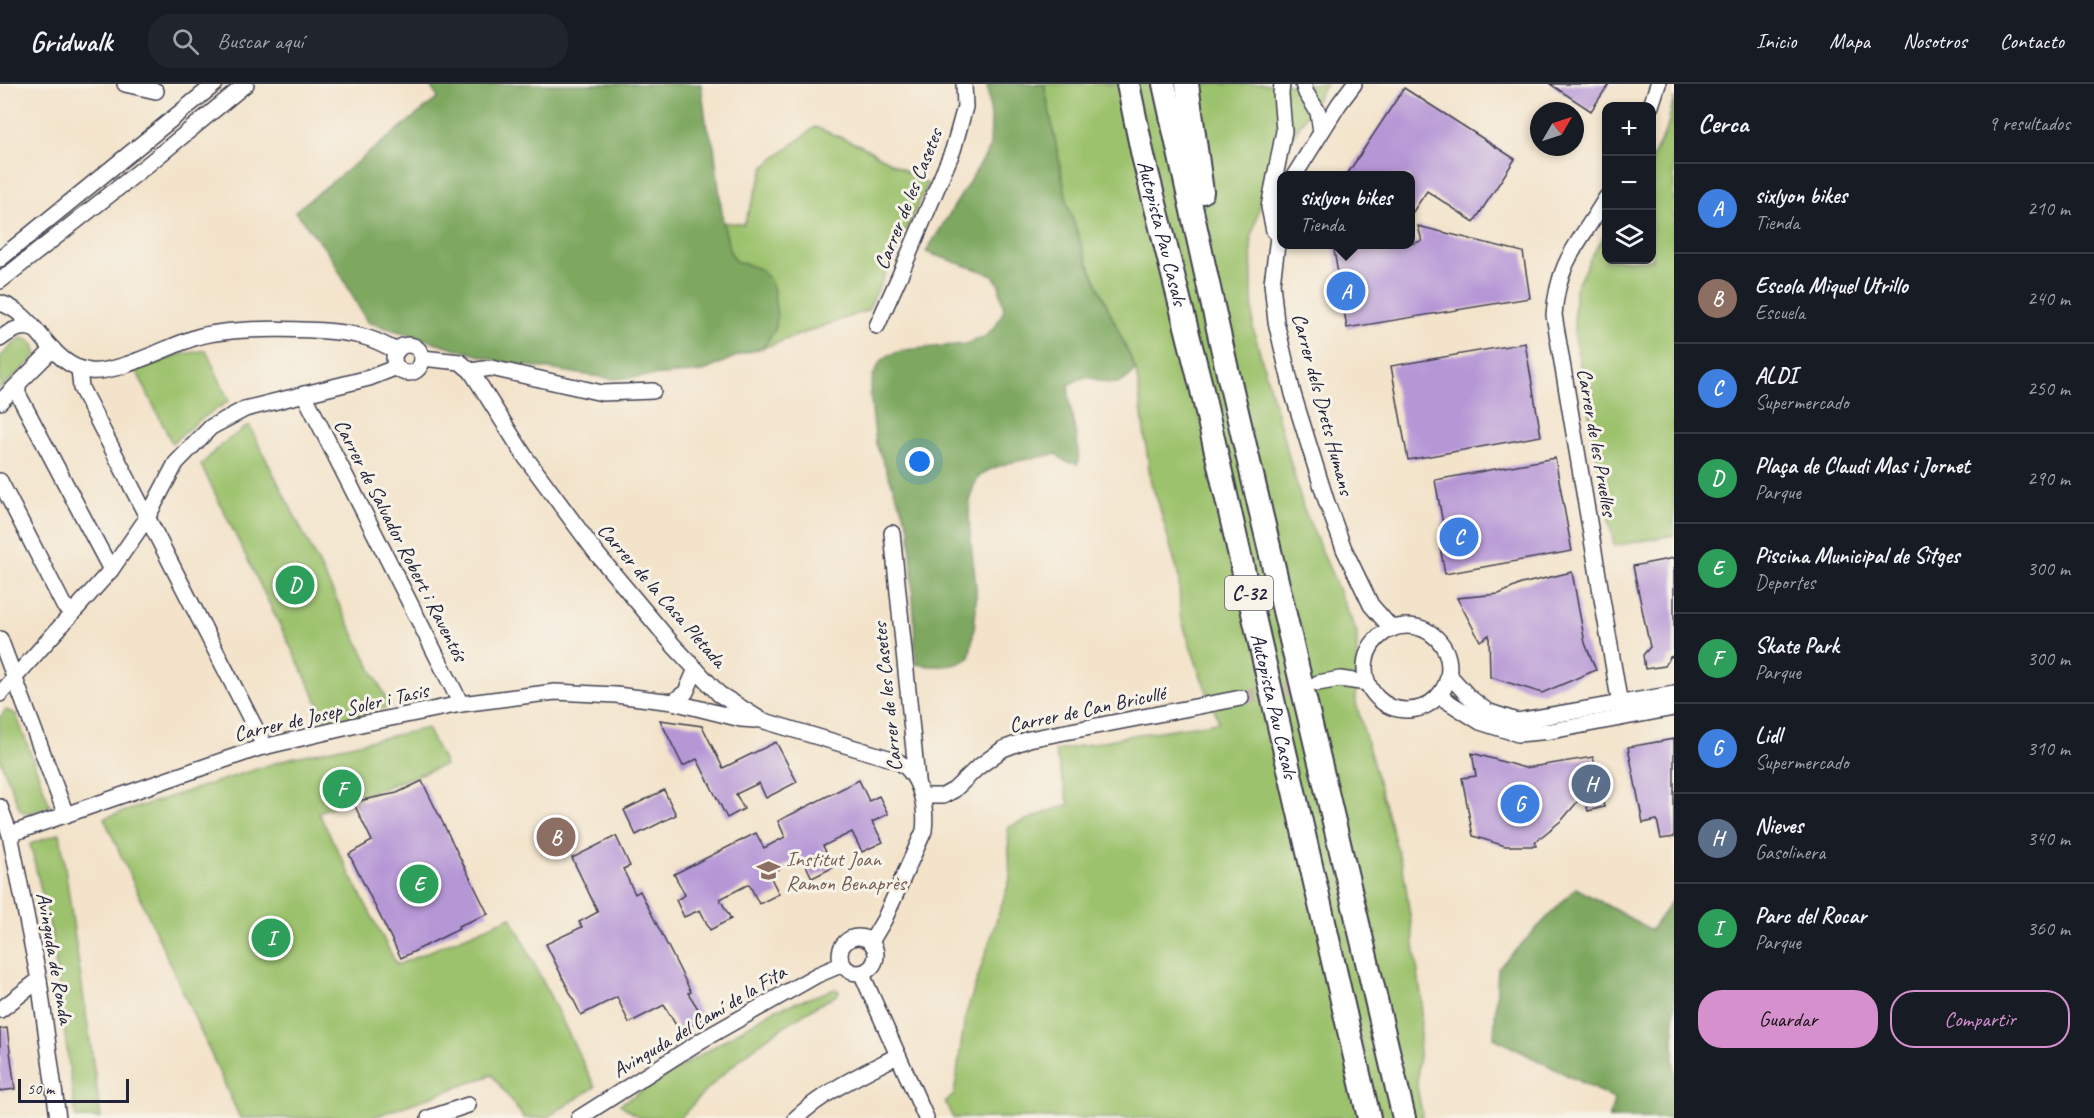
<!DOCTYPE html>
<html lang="es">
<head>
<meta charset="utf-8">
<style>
  :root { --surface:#171b24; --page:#20242c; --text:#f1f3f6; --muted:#9ea1a6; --line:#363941; --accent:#d690ce }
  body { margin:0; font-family:Caveat,sans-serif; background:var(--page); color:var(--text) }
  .controls { position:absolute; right:18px; top:18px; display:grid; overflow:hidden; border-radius:12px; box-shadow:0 3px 9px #0003 }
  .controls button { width:54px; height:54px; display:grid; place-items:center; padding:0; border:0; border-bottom:2px solid var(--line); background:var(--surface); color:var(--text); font:30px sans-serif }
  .compass { position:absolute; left:1530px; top:18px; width:54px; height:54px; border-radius:50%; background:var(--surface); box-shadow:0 3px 9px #0003; rotate:51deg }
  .scale { position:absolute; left:18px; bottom:15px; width:111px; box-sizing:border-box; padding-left:6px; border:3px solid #22223b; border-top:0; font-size:16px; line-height:21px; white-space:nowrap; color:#22223b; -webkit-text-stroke:4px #f7f3e8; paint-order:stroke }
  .you { position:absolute; left:920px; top:378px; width:21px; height:21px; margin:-15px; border:4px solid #fff; border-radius:50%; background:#1a73e8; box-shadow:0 0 0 9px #1a73e833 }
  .badge { display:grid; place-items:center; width:39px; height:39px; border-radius:50%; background:var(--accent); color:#fff; font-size:20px; font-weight:700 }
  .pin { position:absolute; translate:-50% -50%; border:3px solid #fff; box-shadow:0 2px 6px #0006 }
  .popup { position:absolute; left:1277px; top:87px; width:138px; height:78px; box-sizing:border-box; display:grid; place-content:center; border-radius:12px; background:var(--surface); filter:drop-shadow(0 2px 4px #0005); font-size:20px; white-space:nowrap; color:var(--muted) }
  .popup b { font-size:22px; color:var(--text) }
  .popup::after { content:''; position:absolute; left:50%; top:100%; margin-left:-12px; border:12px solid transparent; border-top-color:var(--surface) }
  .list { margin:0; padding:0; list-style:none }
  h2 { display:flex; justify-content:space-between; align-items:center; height:78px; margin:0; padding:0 24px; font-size:26px }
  h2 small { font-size:20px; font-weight:400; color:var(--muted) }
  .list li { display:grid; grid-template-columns:39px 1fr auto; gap:18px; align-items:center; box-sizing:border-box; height:90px; padding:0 24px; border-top:2px solid var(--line) }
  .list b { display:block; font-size:22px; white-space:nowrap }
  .list p { margin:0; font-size:20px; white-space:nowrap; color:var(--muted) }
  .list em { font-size:20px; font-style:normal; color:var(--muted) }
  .actions { display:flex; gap:12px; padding:18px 24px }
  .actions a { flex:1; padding:14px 0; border:2px solid var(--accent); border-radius:24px; text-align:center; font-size:21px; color:var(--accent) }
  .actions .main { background:var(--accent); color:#111 }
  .icon { flex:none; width:33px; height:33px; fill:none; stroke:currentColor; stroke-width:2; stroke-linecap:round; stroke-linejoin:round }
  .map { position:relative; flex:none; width:1674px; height:1034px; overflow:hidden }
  header { display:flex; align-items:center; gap:36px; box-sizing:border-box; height:84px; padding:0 30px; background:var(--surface); border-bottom:2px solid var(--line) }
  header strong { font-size:28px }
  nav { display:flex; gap:33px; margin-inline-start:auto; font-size:21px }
  .search { width:420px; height:54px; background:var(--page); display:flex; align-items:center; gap:15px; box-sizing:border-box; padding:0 21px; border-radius:24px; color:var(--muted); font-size:22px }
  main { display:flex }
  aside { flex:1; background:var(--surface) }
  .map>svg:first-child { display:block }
  .green { fill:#9dc26d; stroke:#607254; stroke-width:1.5 }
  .forest { fill:#7ea860; stroke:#50654e; stroke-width:1.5 }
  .building { fill:#b697d6 }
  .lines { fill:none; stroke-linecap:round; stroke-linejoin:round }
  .minor-tunnel { stroke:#c9bcad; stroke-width:15; stroke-dasharray:15 8; stroke-linecap:butt }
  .minor-casing { stroke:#413f50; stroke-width:18 }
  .highway-casing { stroke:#413f50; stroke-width:26 }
  .minor { stroke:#fff; stroke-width:15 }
  .highway { stroke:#fff; stroke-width:22 }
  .labels { text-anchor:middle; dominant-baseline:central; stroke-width:6; stroke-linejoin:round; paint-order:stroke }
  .shield { fill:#f7f3e8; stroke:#62616f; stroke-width:1.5 }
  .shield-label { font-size:20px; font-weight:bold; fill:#22223b }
  .street-label { font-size:21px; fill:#22223b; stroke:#f7f3e8 }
  .education-label { font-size:21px; fill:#785e54; stroke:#f7f3e8; text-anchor:start }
</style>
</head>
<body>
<header>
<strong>Gridwalk</strong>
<div class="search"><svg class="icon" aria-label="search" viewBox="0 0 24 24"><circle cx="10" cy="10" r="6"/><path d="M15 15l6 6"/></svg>Buscar aquí</div>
<nav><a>Inicio</a><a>Mapa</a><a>Nosotros</a><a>Contacto</a></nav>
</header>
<main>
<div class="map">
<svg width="1674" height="1034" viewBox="0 0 1674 1034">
  <rect width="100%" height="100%" fill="#f7f3e8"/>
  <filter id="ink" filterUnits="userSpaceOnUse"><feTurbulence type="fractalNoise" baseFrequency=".0167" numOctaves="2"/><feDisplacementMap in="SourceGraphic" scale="12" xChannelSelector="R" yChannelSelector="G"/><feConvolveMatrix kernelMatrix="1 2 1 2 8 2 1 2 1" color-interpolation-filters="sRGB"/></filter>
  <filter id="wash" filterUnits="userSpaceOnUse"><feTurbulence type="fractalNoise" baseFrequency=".008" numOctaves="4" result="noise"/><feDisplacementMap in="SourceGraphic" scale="24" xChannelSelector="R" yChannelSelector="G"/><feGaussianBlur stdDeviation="1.35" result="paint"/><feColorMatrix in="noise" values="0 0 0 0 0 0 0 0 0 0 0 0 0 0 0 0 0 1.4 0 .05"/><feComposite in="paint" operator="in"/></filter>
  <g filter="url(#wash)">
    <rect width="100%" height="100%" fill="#f3e3ca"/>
    <!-- green -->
    <g class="green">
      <path d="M1044 0H1326L1268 91 1251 155 1253 244 1303 423 1357 549 1356 619 1404 790 1422 918 1417 1003 1423 1034H953L945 1018 954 1011 965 933 1010 795 1008 743 1069 720 1055 667 1133 651 1219 638 1200 590 1180 531 1179 494 1159 421 1151 399 1136 286 1087 177 1068 122Z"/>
      <path d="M1674 14V451L1614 462 1574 248 1575 205 1592 171 1606 149V176H1652V74L1667 45Z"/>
      <path d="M815 43 862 62 928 100 868 226 763 264C780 242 777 229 773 203L749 181 735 177 730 168 723 138 744 140 765 82Z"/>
      <path d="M22 254C31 256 37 261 36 272L0 306V273L17 257Z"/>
      <path d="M206 266 229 317 198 337 172 359 136 286 178 271Z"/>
      <path d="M249 341 390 622 329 641 201 381 222 360Z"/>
      <path d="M6 626 16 630 50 722 28 730 20 726 0 675V633Z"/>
      <path d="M427 644 445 681 318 728 397 881 511 833 595 1003 546 1034H524L492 991 371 1034H240L104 734 291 674Z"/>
      <path d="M60 749 101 1034H76L51 847 30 760Z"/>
      <path d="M835 905 839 907 837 911C773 944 728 981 680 1034H640L620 1020 774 926Z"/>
    </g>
    <!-- forest -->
    <g class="forest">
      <path d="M429 0H701L706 37 714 62 723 138 730 168 735 177 760 185 768 193 773 203 777 233 776 244 763 264 741 270 702 288 612 295 498 277 367 238 330 171 295 127 438 14Z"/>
      <path d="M987 0H1044L1068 122 1087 177 1136 286C1132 290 1126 297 1121 298 1099 305 1094 283 1069 301 1067 328 1081 354 1078 380L1066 378 1056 370C1037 374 993 379 980 392 959 414 975 477 976 505 977 529 974 551 969 574 954 585 933 583 916 580L910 445 876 360 870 309 873 292 880 278 889 271 904 266 965 260 986 252 995 243 1004 226 999 201 993 191 926 168 990 64 991 34Z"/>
      <path d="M1576 804 1651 846 1674 814V1034H1608L1610 1033 1614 1015 1494 954 1498 884Z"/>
    </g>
    <g id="blocks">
      <!-- building -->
      <g class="building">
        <path d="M1550 0H1609L1591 27Z"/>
        <path d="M1404 4 1515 75 1474 138 1427 107 1410 132V92H1346Z"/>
        <path d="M1418 142 1523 168 1530 214 1347 244 1333 160H1410L1422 157Z"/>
        <path d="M1525 259 1541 352 1408 376 1391 282Z"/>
        <path d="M1555 374 1572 467 1445 490 1440 463 1447 462 1435 396Z"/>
        <path d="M1674 474V572L1670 573 1665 582 1645 585 1643 571 1650 563 1633 482Z"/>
        <path d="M1572 488 1585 559 1596 586 1542 609 1490 593 1489 551 1480 557 1457 514 1499 510 1521 500Z"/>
        <path d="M660 636 702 642 723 684 776 658 797 698 766 714 759 699 736 710 744 725 727 734 697 675 683 682Z"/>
        <path d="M1674 655V753L1661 755 1657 736 1643 739 1628 663Z"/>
        <path d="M1472 669 1525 684 1593 673 1604 723 1588 727 1584 710 1562 736 1535 758 1536 762H1505L1473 752 1462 694 1476 692Z"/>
        <path d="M859 696 869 717 879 712 888 730 872 738 883 758 862 768 852 748 823 762 834 783 812 794 802 773 769 790 779 810 759 820 749 800 720 815 731 835 710 846 700 826 684 833 676 816 685 811 674 790 756 749 764 764 785 753 778 737Z"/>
        <path d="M422 697 488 830 458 842 459 845 401 874 349 770 372 757 353 718 397 709Z"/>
        <path d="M664 706 676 731 636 751 624 726Z"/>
        <path d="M616 752 630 782 623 785 635 810 640 807 691 908 688 909 704 934 680 948 664 921 629 939 617 913 581 931 546 860 582 843 579 838 598 828 572 774Z"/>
        <path d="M7 944 15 1005 0 1007V945Z"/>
      </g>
    </g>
  </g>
  <g filter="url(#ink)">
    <use href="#blocks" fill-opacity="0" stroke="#413f50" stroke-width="1.5"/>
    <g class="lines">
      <!-- minor-tunnel -->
      <path class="minor-tunnel" d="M1241 614 1309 601"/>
      <defs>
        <g id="minor">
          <path d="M125 0 156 7"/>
          <path d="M1303 0 1306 9 1318 28 1321 48"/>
          <path d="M1651 22 1658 0"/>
          <path d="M1294 92 1339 20 1354 0"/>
          <path d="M1606 114C1580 159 1558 175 1554 231L1620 621"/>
          <path d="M1282 123 1272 199 1276 238 1293 310 1326 416 1344 465 1371 521 1392 545"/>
          <path d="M1274 147 1269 123 1284 47 1281 10 1282 0"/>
          <path d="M0 175 215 0"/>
          <path d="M0 197 146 82 246 0"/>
          <path d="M0 219C38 230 49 282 90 287 117 290 167 263 194 254 230 242 332 243 368 254 378 257 388 263 397 267"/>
          <path d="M877 242 900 191 953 66 965 23 964 0"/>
          <path d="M0 255C10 247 23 239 35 246"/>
          <circle cx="408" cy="275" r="14"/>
          <path d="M422 274 460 278 471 287 526 374 597 470 674 562 719 610 761 636 895 676C920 687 927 722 924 747L884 836 871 858"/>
          <path d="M79 284 81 304 265 663"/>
          <path d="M471 287 491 284 602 309 653 307"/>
          <path d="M18 301V310L111 486"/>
          <path d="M304 310 461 620"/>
          <path d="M0 318 53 265"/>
          <path d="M0 397 64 522 74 527"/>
          <path d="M892 449 917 696"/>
          <circle cx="1407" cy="584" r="42"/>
          <path d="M0 555 66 731"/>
          <path d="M1449 591 1469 613 1487 627 1517 637 1674 610"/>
          <path d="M1318 599 1340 595 1367 599"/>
          <path d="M0 610 111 486 147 434 176 379 211 343 245 325 369 294 397 283"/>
          <path d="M1439 612 1480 638 1518 650 1551 647 1674 624"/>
          <path d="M673 618 686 608 696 585"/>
          <path d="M922 712H943L954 706 977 684 1003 665 1029 655 1241 614"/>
          <path d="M0 723 10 750 39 896 58 1034"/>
          <path d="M10 750 259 664 361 640 461 620 555 608 616 611 673 618 741 635 755 636"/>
          <circle cx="858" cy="871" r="18"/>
          <path d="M864 888V895L926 1034"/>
          <path d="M0 926 39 896"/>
          <path d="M429 1034 468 1021"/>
          <path d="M579 1034 702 956 817 891 843 880"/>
          <path d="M796 1034C825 1007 862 990 897 972"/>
        </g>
        <g id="highway">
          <path id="s1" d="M1128 0 1143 72 1201 302 1369 1034"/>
          <path d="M1164 0 1226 281 1404 1034"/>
          <path d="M1187 0 1202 108"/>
        </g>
      </defs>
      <!-- minor casing -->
      <use href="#minor" class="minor-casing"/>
      <!-- highway casing -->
      <use href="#highway" class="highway-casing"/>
      <!-- minor -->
      <use href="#minor" class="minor"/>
      <!-- highway -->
      <use href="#highway" class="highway"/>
    </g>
  </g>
  <!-- icons -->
  <defs>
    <symbol id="school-bare" viewBox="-9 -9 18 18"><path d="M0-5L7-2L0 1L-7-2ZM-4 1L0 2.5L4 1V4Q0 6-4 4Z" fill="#8d6e63" stroke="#f7f3e8" stroke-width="2.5" paint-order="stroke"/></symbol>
  </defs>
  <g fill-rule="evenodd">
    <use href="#school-bare" x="752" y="770" width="33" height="33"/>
  </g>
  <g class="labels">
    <!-- shield labels -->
    <rect class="shield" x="1225" y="492" width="48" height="34" rx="4.5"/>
    <g class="shield-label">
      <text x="1249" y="509">C-32</text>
    </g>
    <!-- street labels -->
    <g class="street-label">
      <text transform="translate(908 115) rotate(-68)">Carrer de les Casetes</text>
      <text stroke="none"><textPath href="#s1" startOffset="153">Autopista Pau Casals</textPath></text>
      <text transform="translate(1323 320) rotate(75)">Carrer dels Drets Humans</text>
      <text transform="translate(1597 358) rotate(80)">Carrer de les Pruelles</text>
      <text transform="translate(401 456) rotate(63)">Carrer de Salvador Robert i Raventós</text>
      <text transform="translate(662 511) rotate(49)">Carrer de la Casa Pletada</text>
      <text transform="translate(887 613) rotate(-96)">Carrer de les Casetes</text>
      <text stroke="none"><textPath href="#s1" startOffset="639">Autopista Pau Casals</textPath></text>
      <text transform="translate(1087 625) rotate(-12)">Carrer de Can Bricullé</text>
      <text transform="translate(331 628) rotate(-13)">Carrer de Josep Soler i Tasis</text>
      <text transform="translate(55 874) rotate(80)">Avinguda de Ronda</text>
      <text transform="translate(699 937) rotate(-31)">Avinguda del Camí de la Fita</text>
    </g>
    <!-- education labels -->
    <g class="education-label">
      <text x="786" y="775">Institut Joan<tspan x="786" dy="24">Ramon Benaprès</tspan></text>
    </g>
  </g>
</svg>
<div class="controls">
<button>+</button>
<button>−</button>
<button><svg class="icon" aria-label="layers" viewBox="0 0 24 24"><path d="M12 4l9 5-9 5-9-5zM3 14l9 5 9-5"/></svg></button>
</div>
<svg class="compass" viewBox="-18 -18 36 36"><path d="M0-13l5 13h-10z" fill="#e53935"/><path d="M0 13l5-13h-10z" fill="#9ea1a6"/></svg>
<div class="scale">50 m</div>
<div class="you"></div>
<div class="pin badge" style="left:1346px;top:207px;background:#3f7fe0">A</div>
<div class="popup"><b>sixlyon bikes</b>Tienda</div>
<div class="pin badge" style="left:556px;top:753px;background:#8d6e63">B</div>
<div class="pin badge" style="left:1459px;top:453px;background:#3f7fe0">C</div>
<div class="pin badge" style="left:295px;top:501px;background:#2e9e5b">D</div>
<div class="pin badge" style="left:419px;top:800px;background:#2e9e5b">E</div>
<div class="pin badge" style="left:342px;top:705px;background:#2e9e5b">F</div>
<div class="pin badge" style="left:1520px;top:720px;background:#3f7fe0">G</div>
<div class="pin badge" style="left:1591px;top:700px;background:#5c6f8a">H</div>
<div class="pin badge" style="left:271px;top:854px;background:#2e9e5b">I</div>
</div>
<aside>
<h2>Cerca<small>9 resultados</small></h2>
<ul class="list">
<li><span class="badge" style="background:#3f7fe0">A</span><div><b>sixlyon bikes</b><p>Tienda</p></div><em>210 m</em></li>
<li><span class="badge" style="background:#8d6e63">B</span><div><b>Escola Miquel Utrillo</b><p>Escuela</p></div><em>240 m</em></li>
<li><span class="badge" style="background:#3f7fe0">C</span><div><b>ALDI</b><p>Supermercado</p></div><em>250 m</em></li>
<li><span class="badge" style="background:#2e9e5b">D</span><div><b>Plaça de Claudi Mas i Jornet</b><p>Parque</p></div><em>290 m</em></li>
<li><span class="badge" style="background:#2e9e5b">E</span><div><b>Piscina Municipal de Sitges</b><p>Deportes</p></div><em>300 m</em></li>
<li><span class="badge" style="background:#2e9e5b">F</span><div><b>Skate Park</b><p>Parque</p></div><em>300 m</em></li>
<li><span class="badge" style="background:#3f7fe0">G</span><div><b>Lidl</b><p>Supermercado</p></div><em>310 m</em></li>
<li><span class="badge" style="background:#5c6f8a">H</span><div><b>Nieves</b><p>Gasolinera</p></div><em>340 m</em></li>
<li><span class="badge" style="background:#2e9e5b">I</span><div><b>Parc del Rocar</b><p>Parque</p></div><em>360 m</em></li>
</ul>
<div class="actions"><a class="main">Guardar</a><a>Compartir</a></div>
</aside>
</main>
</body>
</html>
